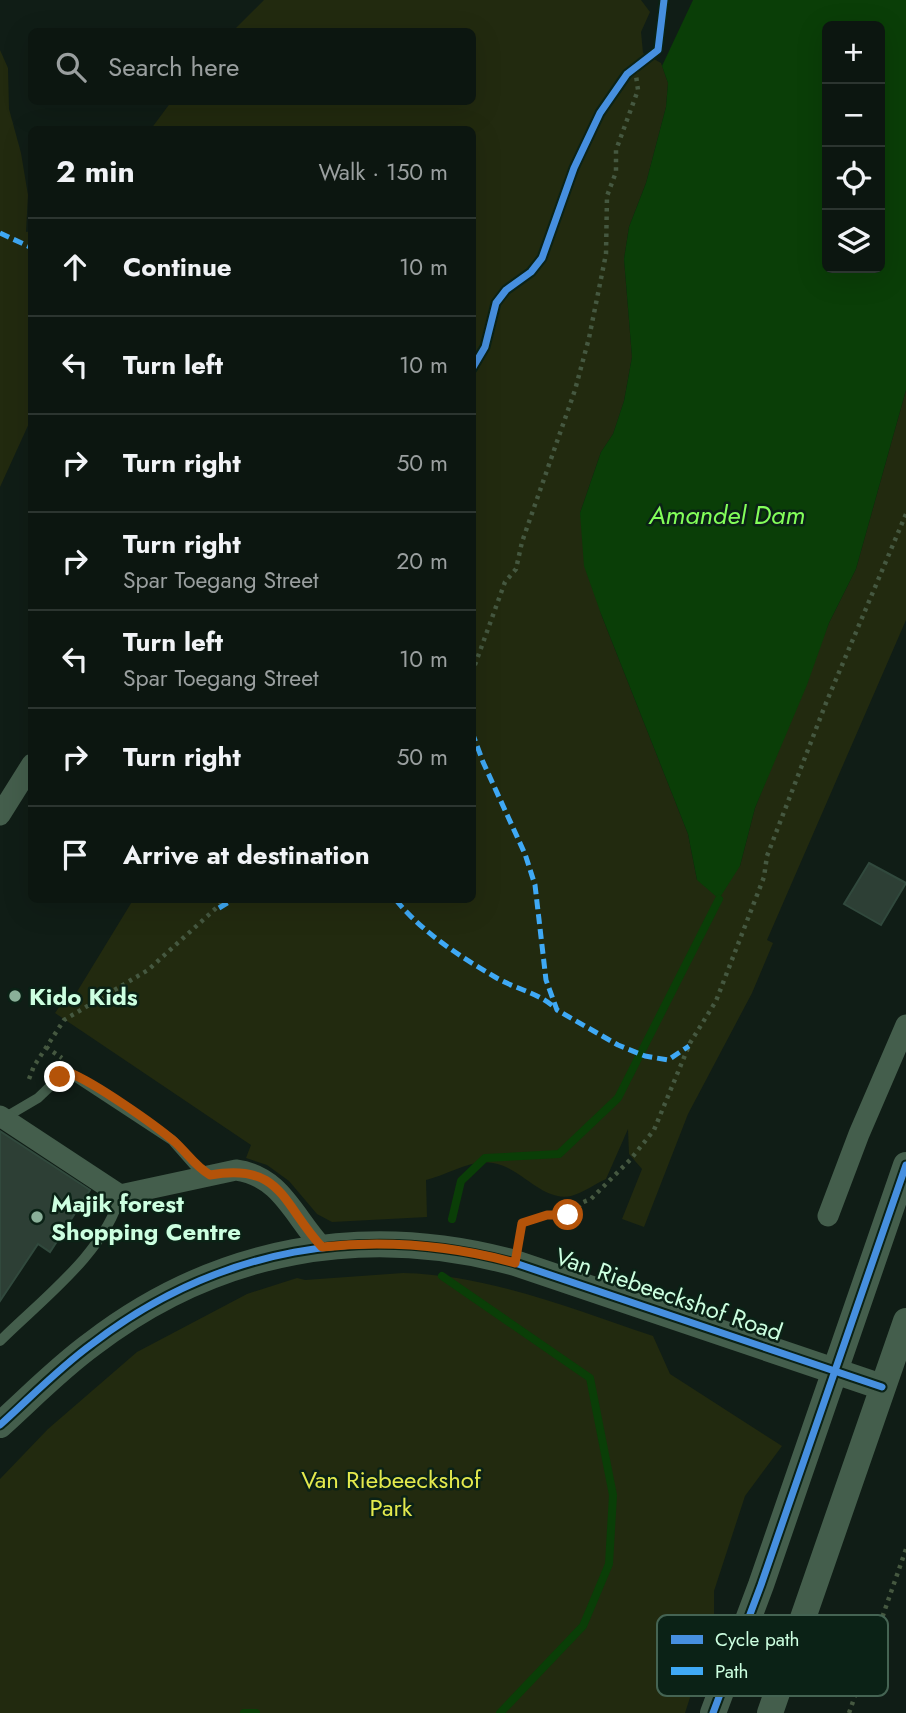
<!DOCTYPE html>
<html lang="en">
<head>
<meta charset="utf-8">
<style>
  :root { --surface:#0c1610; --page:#1a231e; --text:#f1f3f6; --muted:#9a9f9f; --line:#2c3530 }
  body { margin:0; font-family:Jost,sans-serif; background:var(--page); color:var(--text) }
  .controls { position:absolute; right:21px; top:21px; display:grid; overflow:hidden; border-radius:10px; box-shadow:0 7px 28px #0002 }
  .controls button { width:63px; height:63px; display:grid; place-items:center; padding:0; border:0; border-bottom:2px solid var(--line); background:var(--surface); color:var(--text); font:35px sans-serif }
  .stop { position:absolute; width:21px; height:21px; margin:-16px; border:5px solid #b45309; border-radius:50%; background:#fff }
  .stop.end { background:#b45309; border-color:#fff; box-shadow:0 2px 7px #0008 }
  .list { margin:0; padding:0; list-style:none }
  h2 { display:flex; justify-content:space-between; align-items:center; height:91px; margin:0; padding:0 28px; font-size:30px }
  h2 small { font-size:23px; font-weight:400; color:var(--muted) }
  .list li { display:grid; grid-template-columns:46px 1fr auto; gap:21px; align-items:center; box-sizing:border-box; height:98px; padding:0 28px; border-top:2px solid var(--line) }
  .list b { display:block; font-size:26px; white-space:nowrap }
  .list p { margin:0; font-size:23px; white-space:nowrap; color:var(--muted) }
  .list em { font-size:23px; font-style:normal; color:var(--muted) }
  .icon { flex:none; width:38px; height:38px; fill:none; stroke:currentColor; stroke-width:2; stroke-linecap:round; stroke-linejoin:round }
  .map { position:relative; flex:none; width:906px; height:1713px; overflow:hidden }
  .search { position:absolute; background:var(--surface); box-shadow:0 7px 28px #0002; left:28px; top:28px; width:448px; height:77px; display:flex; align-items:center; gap:18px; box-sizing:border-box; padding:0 24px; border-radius:10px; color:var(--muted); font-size:26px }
  .panel { position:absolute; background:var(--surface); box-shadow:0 7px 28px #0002; left:28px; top:126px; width:448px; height:777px; border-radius:10px }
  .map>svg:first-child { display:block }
  .green { fill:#222a0f }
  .water { fill:#0a3e07; fill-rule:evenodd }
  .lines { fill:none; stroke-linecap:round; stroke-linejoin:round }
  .stream { stroke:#0a3e07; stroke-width:8 }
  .building { fill:#2d3f35; stroke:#31493d; stroke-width:2 }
  .path { stroke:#455840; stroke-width:4.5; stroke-dasharray:3.5 5; stroke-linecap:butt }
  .service { stroke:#445e4c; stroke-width:10 }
  .minor { stroke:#445e4c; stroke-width:21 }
  .tertiary { stroke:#445e4c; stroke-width:26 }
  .quiet { stroke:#3fa9f5; stroke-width:5; stroke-dasharray:10 5; stroke-linecap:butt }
  .cycleway-casing { stroke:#0b2216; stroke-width:11 }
  .cycleway { stroke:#468fdf; stroke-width:7 }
  .route { stroke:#b45309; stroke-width:9 }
  .poi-dot { fill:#8ab099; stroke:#0b2216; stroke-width:2.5 }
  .labels { text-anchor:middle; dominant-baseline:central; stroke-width:5; stroke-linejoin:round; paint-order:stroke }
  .poi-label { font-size:24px; font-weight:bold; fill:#ccffe0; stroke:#0b2216; text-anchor:start }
  .street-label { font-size:24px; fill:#ccffe0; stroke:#0b2216 }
  .park-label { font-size:24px; fill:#e4ea4d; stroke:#0b2216 }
  .water-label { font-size:26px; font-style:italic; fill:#83ff5a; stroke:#0b2216 }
  .key { fill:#0b2216; stroke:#456453; stroke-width:2 }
  .key-label { font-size:19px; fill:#ccffe0 }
</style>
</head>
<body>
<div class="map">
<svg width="906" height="1713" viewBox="0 0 906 1713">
  <rect width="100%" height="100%" fill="#101d16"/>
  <!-- green -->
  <g class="green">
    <path d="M264 0H641L650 12 641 32 643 53 661 63 668 83 666 107 646 183 629 227 624 259 632 357 624 401 613 434 601 452 580 513 601 614 688 834 697 880 740 866 755 808 829 623 856 569 906 390V620L767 940 773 943 752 993 688 1114 644 1227 622 1219 642 1169 629 1154 628 1129 606 1179C595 1184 583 1193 571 1196 542 1202 521 1167 493 1163 469 1159 449 1175 426 1180L427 1217 332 1222 317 1214 289 1181 267 1165 246 1158 251 1145 55 1013 66 997 72 1000 133 900H472V130L151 129 171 102H472V32L233 31Z"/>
    <path d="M0 50 8 68 9 109 21 153 28 195 26 232 32 231 31 419 0 487Z"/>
    <path d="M403 1273C490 1275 572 1309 653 1336L670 1374 782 1446 745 1496 714 1591V1623L685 1713H0V1479L48 1429 137 1352 247 1294 297 1278 305 1280Z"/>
  </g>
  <!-- water -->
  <path class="water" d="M693 0H906V390L856 569 829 623 807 685 755 808 740 866 719 899 697 880 688 834 601 614 584 566 580 513 601 452 613 434 624 401 632 357 624 259 629 227 646 183 666 107 668 83 662 66ZM827 26H880V268H827Z"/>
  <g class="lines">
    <!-- stream -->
    <g class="stream">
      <path d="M452 1219 461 1181 485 1158 559 1154 618 1098 719 899"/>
      <path d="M442 1276 590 1378 613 1495 609 1564 583 1626 500 1713"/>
      <path d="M244 1713H256"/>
    </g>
  </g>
  <!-- building -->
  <g class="building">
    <path d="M869 863 906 883 881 925 844 904Z"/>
    <path d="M0 1131 90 1190 50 1252 38 1244 0 1301Z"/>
  </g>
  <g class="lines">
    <!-- path -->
    <g class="path">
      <path d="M472 673 505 582 516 569 522 542 575 390 589 338 606 254 607 196 616 172V150L638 90 635 68"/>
      <path d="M46 1047 62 1058"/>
      <path d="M29 1079 34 1066 64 1020 148 970 225 900"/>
      <path d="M521 1239 522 1223 547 1215 574 1214 581 1203 591 1199 630 1160 654 1130 690 1043 716 1001 764 877 767 856 826 703 906 514"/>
      <path d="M849 1713 906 1549"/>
    </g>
    <!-- service -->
    <g class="service">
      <path d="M4 1118 38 1098 60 1077 70 1073 172 1140 194 1165 210 1175"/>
      <path d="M0 1341C40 1301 106 1252 120 1195"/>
    </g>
    <!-- minor -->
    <g class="minor">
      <path d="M0 815 32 764"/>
      <path d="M0 1116 120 1195 236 1170C281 1176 294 1217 322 1247"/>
      <path d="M828 1216 859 1134 906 1025"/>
    </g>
    <!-- tertiary -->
    <g class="tertiary">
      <path d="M0 1425C30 1398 59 1368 92 1344 217 1248 365 1222 515 1263L882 1387"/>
      <path d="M713 1713 761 1585 906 1165"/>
      <path d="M770 1713 906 1321"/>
    </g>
    <!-- quiet -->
    <g class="quiet">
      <path d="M0 233 32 248"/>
      <path d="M472 732 483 762 525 854 535 885 546 980 557 1010 618 1045 645 1056 668 1060 689 1046"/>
      <path d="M396 900C422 932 459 956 495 977 515 989 537 992 554 1007"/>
      <path d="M219 908 232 900"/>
    </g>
    <defs>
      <g id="cycleway">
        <path d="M472 369 485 347 496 303 506 290 531 272 542 258 574 168 600 113 627 74 658 50 664 0"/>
        <path d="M0 1425C30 1398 59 1368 92 1344 217 1248 365 1222 515 1263L882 1387"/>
        <path d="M713 1713 761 1585 906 1165"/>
      </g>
    </defs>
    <!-- cycleway casing -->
    <use href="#cycleway" class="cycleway-casing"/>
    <!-- cycleway -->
    <use href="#cycleway" class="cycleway"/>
  </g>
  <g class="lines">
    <!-- route -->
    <path class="route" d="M60 1077 70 1073C95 1083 154 1124 175 1142 188 1154 195 1166 210 1175 282 1162 282 1204 322 1247 389 1240 450 1245 515 1263L522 1223 547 1215H568"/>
  </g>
  <!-- markers -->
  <g class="poi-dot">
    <circle cx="15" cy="996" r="7"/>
    <circle cx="37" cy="1217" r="7"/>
  </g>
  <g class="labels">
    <!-- poi labels -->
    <g class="poi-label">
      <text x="29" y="996">Kido Kids</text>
      <text x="51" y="1203">Majik forest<tspan x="51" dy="28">Shopping Centre</tspan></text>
    </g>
    <!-- street labels -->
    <g class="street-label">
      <text transform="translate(669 1294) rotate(19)">Van Riebeeckshof Road</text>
    </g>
    <!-- park labels -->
    <g class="park-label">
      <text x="391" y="1479">Van Riebeeckshof<tspan x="391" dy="28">Park</tspan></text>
    </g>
    <!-- water labels -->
    <g class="water-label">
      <text x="727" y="515">Amandel Dam</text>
    </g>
  </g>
  <!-- legend -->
  <rect x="657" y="1615" width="231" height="81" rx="10" class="key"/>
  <rect x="671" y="1635" width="32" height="9" fill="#468fdf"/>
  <rect x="671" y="1667" width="32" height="8" fill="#3fa9f5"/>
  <g class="key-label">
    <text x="715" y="1646">Cycle path</text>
    <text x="715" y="1678">Path</text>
  </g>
</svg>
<div class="controls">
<button>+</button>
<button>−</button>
<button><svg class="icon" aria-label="locate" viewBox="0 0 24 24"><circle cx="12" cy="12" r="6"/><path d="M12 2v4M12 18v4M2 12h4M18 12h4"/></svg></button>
<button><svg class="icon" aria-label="layers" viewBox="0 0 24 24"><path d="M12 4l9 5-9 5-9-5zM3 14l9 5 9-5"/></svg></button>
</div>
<div class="stop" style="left:568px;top:1215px"></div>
<div class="stop end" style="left:60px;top:1077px"></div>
<div class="search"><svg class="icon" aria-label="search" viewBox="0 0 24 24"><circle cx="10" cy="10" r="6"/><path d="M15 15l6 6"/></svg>Search here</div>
<section class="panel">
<h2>2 min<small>Walk · 150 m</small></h2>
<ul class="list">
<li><svg class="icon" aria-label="ahead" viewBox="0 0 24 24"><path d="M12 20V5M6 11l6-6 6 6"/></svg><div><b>Continue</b></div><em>10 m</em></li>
<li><svg class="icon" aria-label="left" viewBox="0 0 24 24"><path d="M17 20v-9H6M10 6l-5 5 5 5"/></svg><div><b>Turn left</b></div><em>10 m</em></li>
<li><svg class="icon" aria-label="right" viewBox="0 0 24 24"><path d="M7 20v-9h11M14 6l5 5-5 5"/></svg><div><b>Turn right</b></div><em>50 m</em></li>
<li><svg class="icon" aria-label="right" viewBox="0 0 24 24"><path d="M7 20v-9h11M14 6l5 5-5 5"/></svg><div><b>Turn right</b><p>Spar Toegang Street</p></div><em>20 m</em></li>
<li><svg class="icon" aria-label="left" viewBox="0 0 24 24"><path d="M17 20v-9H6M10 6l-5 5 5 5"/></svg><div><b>Turn left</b><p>Spar Toegang Street</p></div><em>10 m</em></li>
<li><svg class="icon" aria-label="right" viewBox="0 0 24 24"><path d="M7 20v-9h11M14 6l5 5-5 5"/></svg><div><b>Turn right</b></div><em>50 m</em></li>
<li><svg class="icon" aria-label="arrive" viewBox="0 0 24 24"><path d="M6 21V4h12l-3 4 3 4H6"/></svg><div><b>Arrive at destination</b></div></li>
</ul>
</section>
</div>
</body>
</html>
